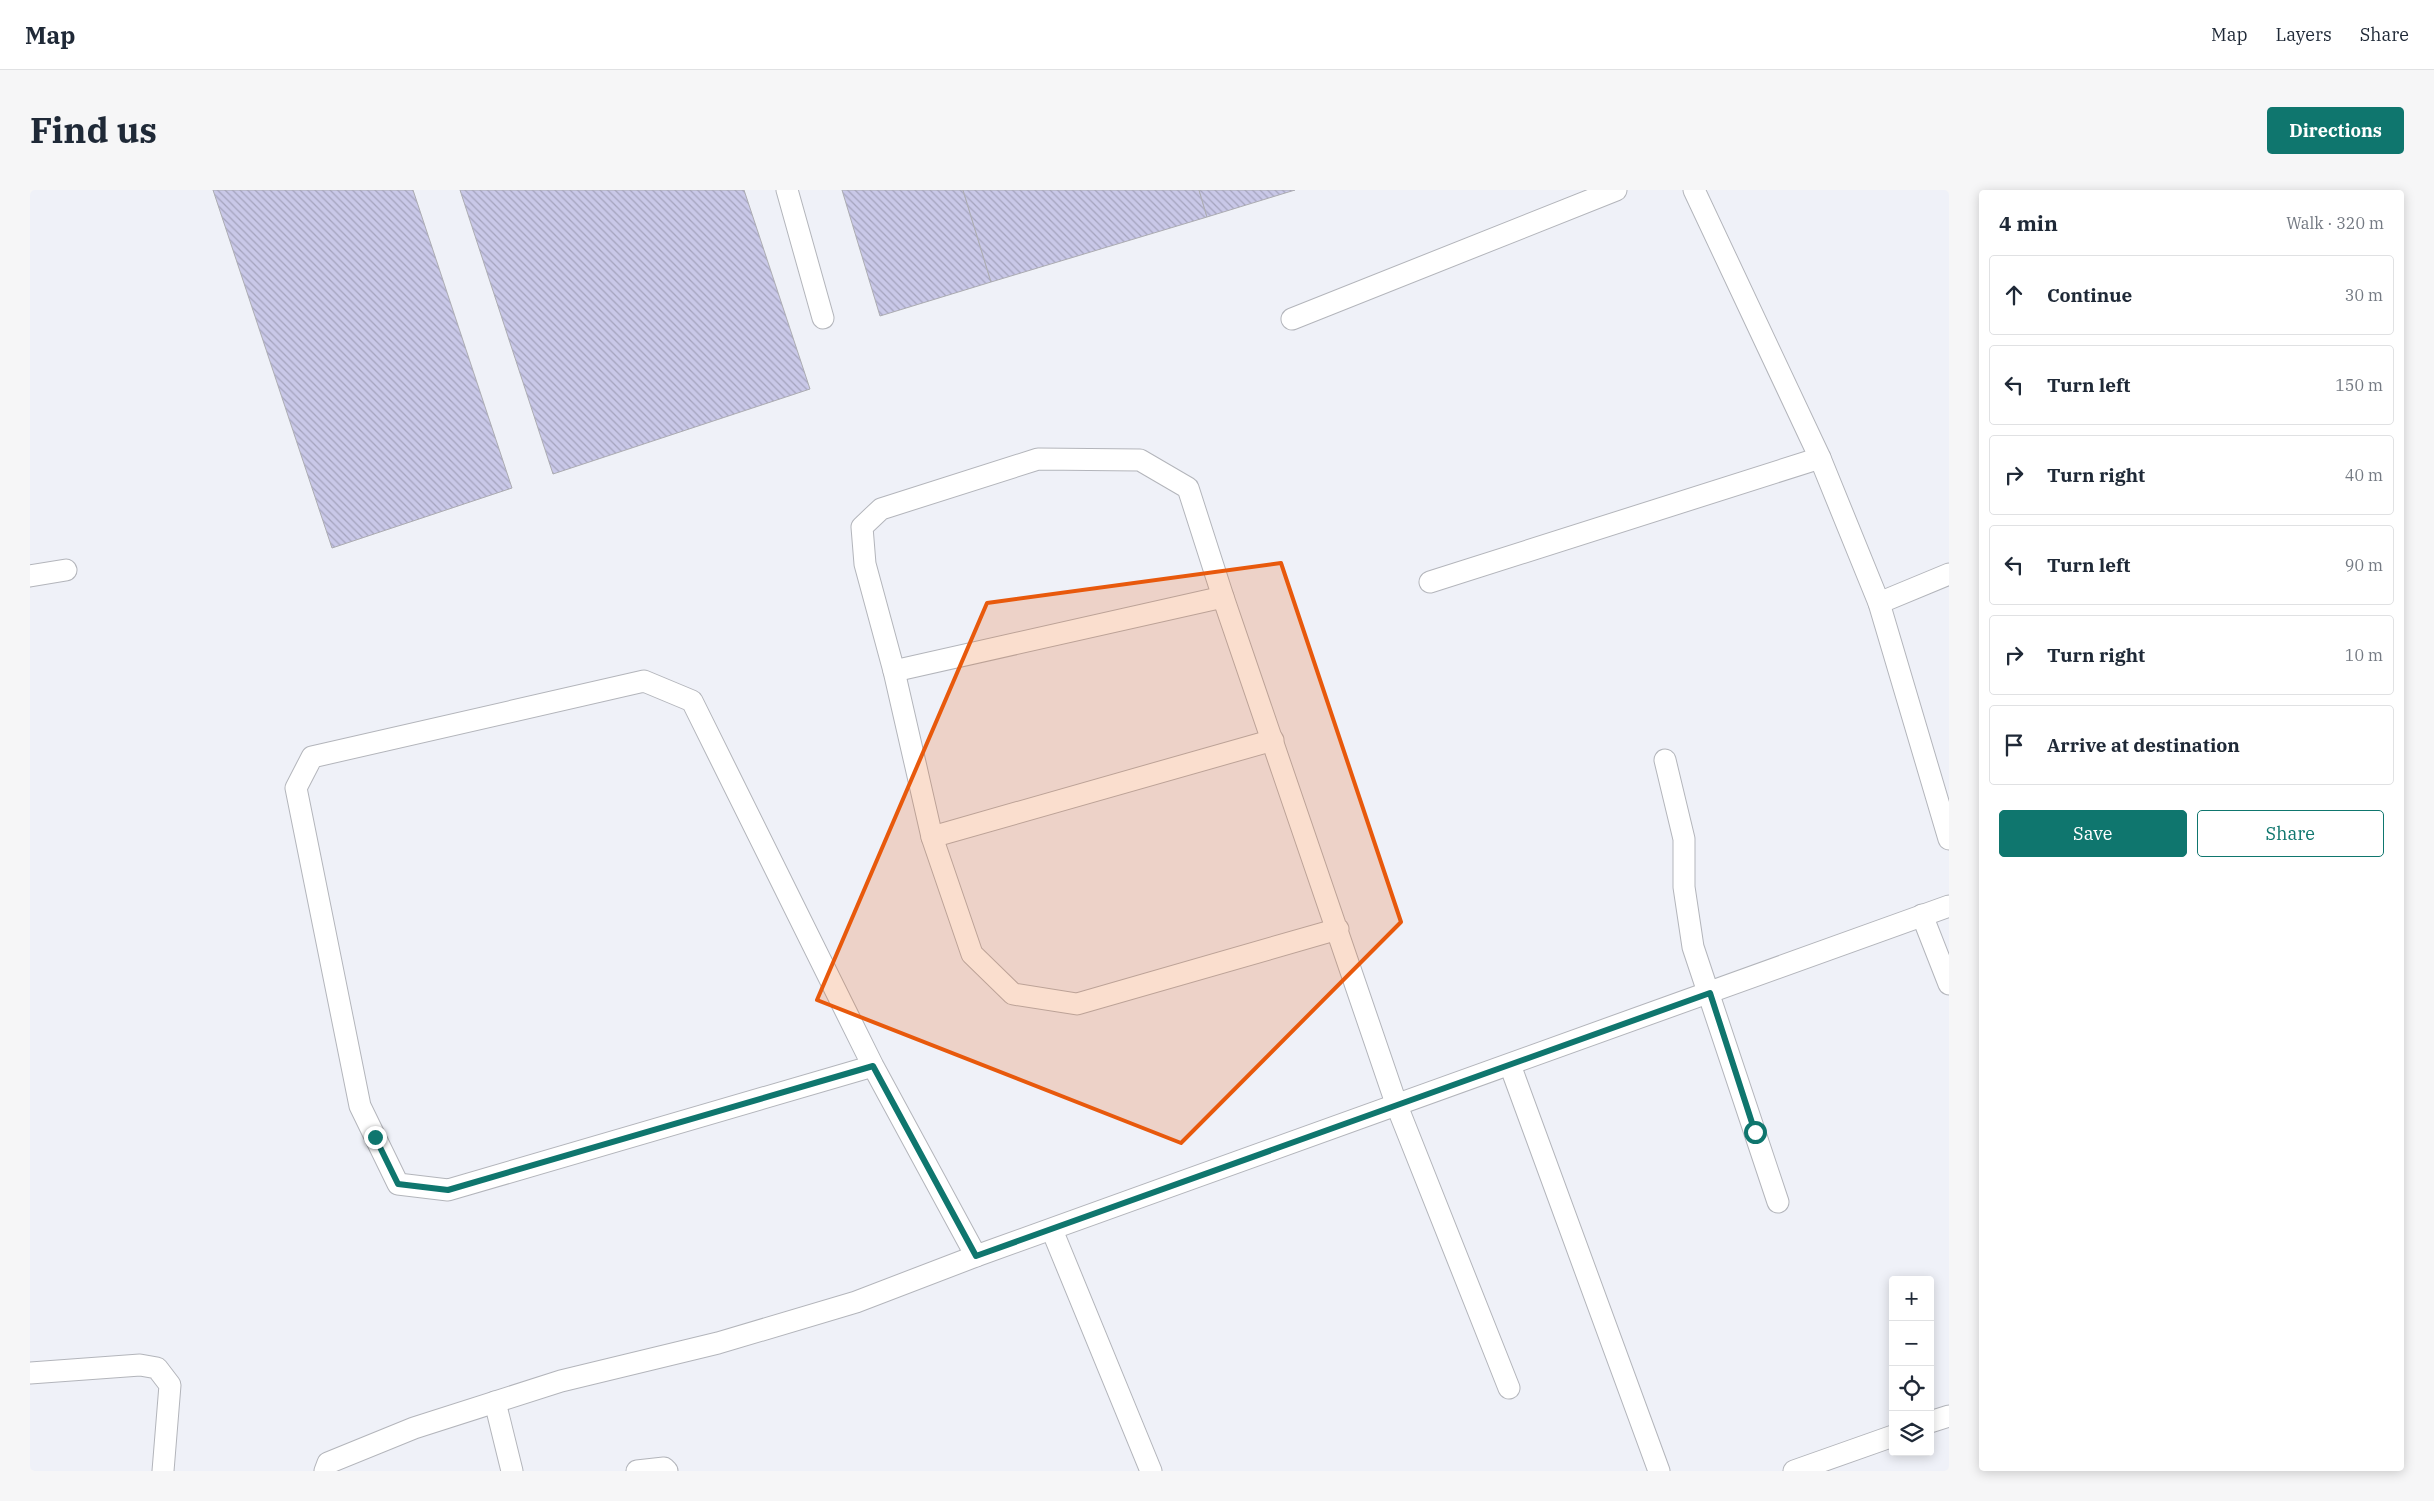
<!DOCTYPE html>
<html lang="en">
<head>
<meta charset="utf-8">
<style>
  :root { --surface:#fff; --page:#f6f6f7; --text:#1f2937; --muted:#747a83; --line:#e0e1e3; --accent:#0f766e }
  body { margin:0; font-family:"IBM Plex Serif",serif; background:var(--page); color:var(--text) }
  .controls { position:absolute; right:15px; bottom:15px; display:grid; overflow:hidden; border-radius:5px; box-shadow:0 2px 12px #0003 }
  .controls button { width:45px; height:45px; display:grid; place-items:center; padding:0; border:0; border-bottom:1px solid var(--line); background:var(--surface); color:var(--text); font:25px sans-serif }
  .stop { position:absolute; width:15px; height:15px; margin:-11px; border:4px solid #0f766e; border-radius:50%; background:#fff }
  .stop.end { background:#0f766e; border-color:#fff; box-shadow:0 1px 5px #0008 }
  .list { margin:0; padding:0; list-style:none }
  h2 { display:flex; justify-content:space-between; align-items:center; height:65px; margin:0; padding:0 20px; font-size:21px }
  h2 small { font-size:16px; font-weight:400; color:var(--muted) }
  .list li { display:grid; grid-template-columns:32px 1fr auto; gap:15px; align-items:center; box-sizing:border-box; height:80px; margin:0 10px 10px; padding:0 10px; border:1px solid var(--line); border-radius:5px }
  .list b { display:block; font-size:19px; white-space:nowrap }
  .list em { font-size:16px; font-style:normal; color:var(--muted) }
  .actions { display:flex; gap:10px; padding:15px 20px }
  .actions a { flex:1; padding:11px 0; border:1px solid var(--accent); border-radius:5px; text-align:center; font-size:18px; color:var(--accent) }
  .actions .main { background:var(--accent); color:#fff }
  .icon { flex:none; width:28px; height:28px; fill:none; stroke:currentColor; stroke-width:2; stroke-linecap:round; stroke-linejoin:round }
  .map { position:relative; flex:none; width:1919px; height:1281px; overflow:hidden; border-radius:5px }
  header { display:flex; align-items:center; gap:30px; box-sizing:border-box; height:70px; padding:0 25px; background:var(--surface); border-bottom:1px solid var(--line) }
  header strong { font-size:24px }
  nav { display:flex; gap:28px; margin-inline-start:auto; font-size:18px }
  .intro { display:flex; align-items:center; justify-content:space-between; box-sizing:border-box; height:120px; padding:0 30px }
  h1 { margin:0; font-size:35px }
  .button { padding:12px 22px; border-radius:5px; background:var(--accent); color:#fff; font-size:18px; font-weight:700 }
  main { display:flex; gap:30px; padding:0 30px }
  aside { flex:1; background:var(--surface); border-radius:5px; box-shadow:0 2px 12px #0003 }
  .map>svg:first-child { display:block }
  .building { fill:url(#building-back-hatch); stroke:#acacb2 }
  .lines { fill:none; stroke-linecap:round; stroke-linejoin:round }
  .lane-casing { stroke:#b3b5bb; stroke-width:23 }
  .lane { stroke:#fff; stroke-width:21 }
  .route { stroke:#0f766e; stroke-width:6 }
  .marked { fill:#e8590c; fill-opacity:0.2; stroke:#e8590c; stroke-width:4; stroke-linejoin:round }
</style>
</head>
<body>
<header>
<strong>Map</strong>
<nav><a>Map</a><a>Layers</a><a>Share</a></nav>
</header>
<div class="intro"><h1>Find us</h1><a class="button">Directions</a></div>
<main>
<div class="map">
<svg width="1919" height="1281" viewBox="0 0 1919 1281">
  <defs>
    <pattern id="building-back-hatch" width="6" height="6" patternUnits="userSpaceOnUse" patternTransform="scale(1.25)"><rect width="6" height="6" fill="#c9c8e8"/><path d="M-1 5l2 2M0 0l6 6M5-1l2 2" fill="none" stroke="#a4a3bd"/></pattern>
  </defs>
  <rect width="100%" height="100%" fill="#eff1f8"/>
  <!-- building -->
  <g class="building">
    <path d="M183 0H383L482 298 302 358Z"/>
    <path d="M430 0H714L780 199 523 284Z"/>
    <path d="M812 0H933L961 92 850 126Z"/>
    <path d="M933 0H1169L1177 27 961 92Z"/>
    <path d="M1169 0H1265L1177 27Z"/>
  </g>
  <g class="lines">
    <defs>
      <g id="lane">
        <path d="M757 0 793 128"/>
        <path d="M1664 0 1790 268 1849 413 1919 649"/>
        <path d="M1262 129 1586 0"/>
        <path d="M0 386 36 380"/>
        <path d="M1400 392 1790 268"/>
        <path d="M1849 413 1919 384"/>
        <path d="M864 481 1193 407"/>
        <path d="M1635 570 1654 649V697L1663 757 1748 1012"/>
        <path d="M902 647 1243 550"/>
        <path d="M1892 725 1919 794"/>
        <path d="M1308 739 1047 814 983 804 942 764 902 647 864 481 835 374 832 337 851 319 1008 269 1110 270 1158 298 1193 407 1367 916 1479 1198"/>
        <path d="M1480 875 1629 1281"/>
        <path d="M843 876 418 1000 368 994 330 916 266 598 282 567 614 491 662 511 843 876 946 1066"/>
        <path d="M1022 1040 1121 1281"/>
        <path d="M0 1183 110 1175 127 1178 140 1195 133 1281"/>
        <path d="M465 1212 482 1281"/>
        <path d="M1900 1232 1919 1226"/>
        <path d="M295 1281 298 1273 384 1238 531 1191 688 1153 826 1112 946 1066 1919 716"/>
        <path d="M607 1281 634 1278 637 1281"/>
        <path d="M1764 1281 1863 1246"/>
      </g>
    </defs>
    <!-- lane casing -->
    <use href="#lane" class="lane-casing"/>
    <!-- lane -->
    <use href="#lane" class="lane"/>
  </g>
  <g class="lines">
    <!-- route -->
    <path class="route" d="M345 947 368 994 418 1000 843 876 946 1066 1680 803 1725 942"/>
  </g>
  <!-- marked area -->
  <path class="marked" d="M1251 373 1371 732 1151 953 787 810 957 413Z"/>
</svg>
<div class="controls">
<button>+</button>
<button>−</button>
<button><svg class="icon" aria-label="locate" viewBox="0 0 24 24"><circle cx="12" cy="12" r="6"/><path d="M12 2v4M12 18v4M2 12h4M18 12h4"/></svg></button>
<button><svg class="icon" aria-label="layers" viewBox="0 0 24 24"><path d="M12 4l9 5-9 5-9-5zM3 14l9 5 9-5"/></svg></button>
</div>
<div class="stop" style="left:1725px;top:942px"></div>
<div class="stop end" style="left:345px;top:947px"></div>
</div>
<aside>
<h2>4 min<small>Walk · 320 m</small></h2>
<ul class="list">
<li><svg class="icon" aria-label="ahead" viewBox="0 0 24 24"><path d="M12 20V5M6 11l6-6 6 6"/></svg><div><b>Continue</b></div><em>30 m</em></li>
<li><svg class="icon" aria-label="left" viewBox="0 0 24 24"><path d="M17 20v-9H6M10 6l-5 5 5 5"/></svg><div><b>Turn left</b></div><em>150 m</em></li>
<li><svg class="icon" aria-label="right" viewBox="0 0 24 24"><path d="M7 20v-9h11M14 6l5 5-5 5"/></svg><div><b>Turn right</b></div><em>40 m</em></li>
<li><svg class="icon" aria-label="left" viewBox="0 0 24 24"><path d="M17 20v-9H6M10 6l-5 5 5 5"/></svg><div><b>Turn left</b></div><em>90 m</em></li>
<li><svg class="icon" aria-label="right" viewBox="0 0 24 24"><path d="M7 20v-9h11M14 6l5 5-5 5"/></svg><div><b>Turn right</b></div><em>10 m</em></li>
<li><svg class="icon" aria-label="arrive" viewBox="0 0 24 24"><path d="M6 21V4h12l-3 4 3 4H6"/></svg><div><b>Arrive at destination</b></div></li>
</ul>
<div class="actions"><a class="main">Save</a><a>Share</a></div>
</aside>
</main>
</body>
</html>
